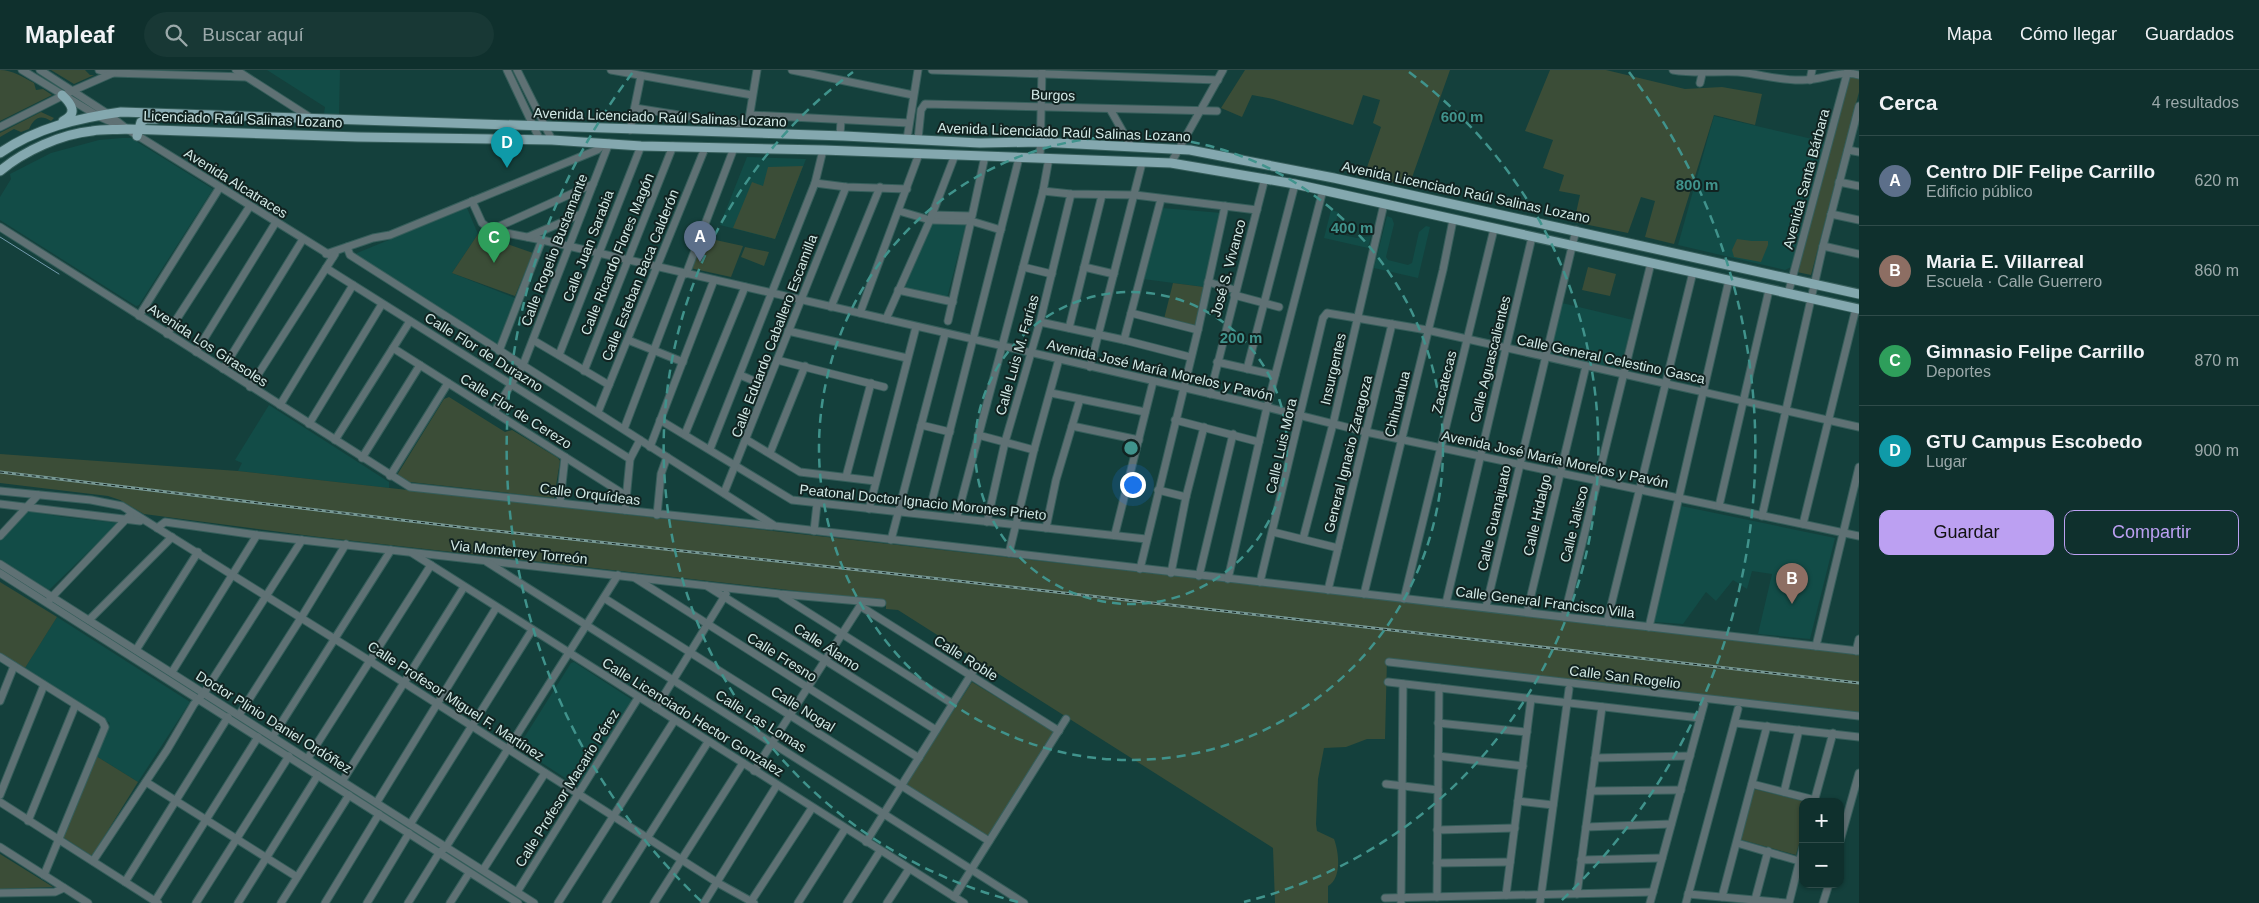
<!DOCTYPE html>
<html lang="es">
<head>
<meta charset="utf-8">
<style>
  :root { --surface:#0f302d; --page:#183835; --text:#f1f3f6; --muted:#9ba9aa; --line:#2f4b49; --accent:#bca0f2 }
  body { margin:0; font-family:Arial,sans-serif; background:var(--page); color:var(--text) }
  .controls { position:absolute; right:15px; bottom:15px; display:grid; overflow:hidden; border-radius:10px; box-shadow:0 1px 4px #0004 }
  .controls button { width:45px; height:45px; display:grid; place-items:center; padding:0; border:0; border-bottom:1px solid var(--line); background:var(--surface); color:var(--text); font:25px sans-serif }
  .you { position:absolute; left:1132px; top:414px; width:18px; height:18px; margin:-12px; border:4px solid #fff; border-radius:50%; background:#1a73e8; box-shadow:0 0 0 8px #1a73e833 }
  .badge { display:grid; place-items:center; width:32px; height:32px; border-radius:50%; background:var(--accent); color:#fff; font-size:16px; font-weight:700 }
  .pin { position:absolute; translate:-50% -41px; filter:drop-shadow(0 1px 2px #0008) }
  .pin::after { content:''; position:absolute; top:26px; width:18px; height:15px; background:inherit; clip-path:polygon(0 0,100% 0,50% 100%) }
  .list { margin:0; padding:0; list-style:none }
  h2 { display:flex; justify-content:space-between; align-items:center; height:65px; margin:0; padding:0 20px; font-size:21px }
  h2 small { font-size:16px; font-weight:400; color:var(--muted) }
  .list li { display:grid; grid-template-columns:32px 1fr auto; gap:15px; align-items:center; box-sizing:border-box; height:90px; padding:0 20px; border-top:1px solid var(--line) }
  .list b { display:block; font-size:19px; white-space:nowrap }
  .list p { margin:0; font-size:16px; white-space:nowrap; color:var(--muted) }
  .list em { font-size:16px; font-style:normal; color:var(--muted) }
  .actions { display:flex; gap:10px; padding:15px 20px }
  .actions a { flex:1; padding:11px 0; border:1px solid var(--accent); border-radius:10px; text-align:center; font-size:18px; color:var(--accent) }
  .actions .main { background:var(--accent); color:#111 }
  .icon { flex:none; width:28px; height:28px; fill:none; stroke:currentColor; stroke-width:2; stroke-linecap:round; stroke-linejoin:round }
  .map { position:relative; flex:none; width:1859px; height:833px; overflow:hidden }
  header { display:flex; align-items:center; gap:30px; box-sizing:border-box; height:70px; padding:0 25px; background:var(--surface); border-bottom:1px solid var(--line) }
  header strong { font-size:24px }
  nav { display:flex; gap:28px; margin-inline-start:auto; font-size:18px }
  .search { width:350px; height:45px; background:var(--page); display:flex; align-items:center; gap:12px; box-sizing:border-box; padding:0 18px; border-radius:28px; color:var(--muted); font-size:19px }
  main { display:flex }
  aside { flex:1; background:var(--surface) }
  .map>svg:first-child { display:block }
  .built { fill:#124c47 }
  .green { fill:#3b4d37 }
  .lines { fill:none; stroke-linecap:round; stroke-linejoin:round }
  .stream { stroke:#749bad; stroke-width:1 }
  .minor-casing { stroke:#365e5b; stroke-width:9 }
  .major-casing { stroke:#365e5b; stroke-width:11 }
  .minor { stroke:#5f7174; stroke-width:7 }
  .major { stroke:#84a8af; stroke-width:9 }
  .rail-casing { stroke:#779894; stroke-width:3 }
  .rail { stroke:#112321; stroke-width:1; stroke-dasharray:4; stroke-linecap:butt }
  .ring { fill:none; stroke:#40938c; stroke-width:2.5; stroke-dasharray:9 6 }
  .labels { text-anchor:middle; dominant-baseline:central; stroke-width:4; stroke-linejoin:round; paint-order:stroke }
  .street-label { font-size:14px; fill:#d2e9e6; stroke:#112321 }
  .centre { fill:#40938c; stroke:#112321; stroke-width:2.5 }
  .ring-label { font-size:15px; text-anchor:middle; font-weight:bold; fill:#40938c; stroke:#112321; stroke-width:4; stroke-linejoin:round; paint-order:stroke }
</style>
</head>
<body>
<header>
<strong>Mapleaf</strong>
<div class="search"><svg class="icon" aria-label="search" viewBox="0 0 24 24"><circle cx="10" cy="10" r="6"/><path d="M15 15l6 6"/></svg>Buscar aquí</div>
<nav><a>Mapa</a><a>Cómo llegar</a><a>Guardados</a></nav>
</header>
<main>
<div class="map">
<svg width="1859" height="833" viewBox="0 0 1859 833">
  <rect width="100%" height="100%" fill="#14403c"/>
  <!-- built -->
  <g class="built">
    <path d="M267 0H340L339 44H324L325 37Z"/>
    <path d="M1714 46 1825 72 1791 197 1785 200 1678 175Z"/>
    <path d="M122 68H131L213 119 139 235 136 236 0 150V127L11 109 10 104 51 83 99 70Z"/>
    <path d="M747 87 806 89 775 169 720 155Z"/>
    <path d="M467 138 478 164 452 203 515 228 497 274 356 185 357 183Z"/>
    <path d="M1162 138 1222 143 1204 217 1143 209Z"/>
    <path d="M1331 140 1338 142 1334 163 1357 168 1371 166 1368 178 1324 168Z"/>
    <path d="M1387 146 1392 148 1394 154 1386 187 1388 190 1408 195 1412 193 1419 162 1426 156 1430 157 1418 208 1374 198Z"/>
    <path d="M930 154H966L947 228 905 218Z"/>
    <path d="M1562 233 1633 250 1620 299 1549 284Z"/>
    <path d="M269 335 389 412V418L238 401 242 393 235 390Z"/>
    <path d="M1681 436 1835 468 1810 569 1758 564 1772 504 1752 501 1747 519 1733 510 1716 531 1706 522 1683 554 1654 552Z"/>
    <path d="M26 441 64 447 118 453 49 520 0 489V466Z"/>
    <path d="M57 547 190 632 138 712 96 686 110 653 25 598Z"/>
    <path d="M574 592 631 629V632L579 715H576L519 678V676L571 593Z"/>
  </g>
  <!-- green -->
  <g class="green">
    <path d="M0 0C12 0 23 7 34 13L36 20 43 19 52 25 0 51Z"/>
    <path d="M51 0H85L90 5H94L74 14Z"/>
    <path d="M1245 0H1450L1409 116 1364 106 1381 57 1373 53 1380 30 1363 25 1353 55 1273 29 1252 25 1242 47 1221 38Z"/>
    <path d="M1550 0H1606L1685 19 1722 17 1762 24 1755 55 1714 45 1674 174 1645 167 1655 131 1641 127 1628 163 1574 152 1580 125 1559 121 1564 105 1543 98 1553 70 1525 61Z"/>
    <path d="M1849 5 1859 8V22L1811 205 1797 202Z"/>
    <path d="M41 42 54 48 51 51C40 44 34 48 29 59L21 62 14 59 0 67V63Z"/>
    <path d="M803 96 775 169 733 158 752 112 763 116 768 97Z"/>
    <path d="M481 163 489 166V170L500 174 502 172 533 183 515 226 452 203 478 164Z"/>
    <path d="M702 167 743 176 731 207 690 198Z"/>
    <path d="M1737 169 1752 171H1768V175L1761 192 1734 187 1732 180Z"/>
    <path d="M745 177 769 182 764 196 741 187Z"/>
    <path d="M1588 197 1616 204 1610 226 1582 220Z"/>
    <path d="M1173 213 1204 217 1196 256 1164 249Z"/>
    <path d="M449 327 505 362 512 360 558 388 560 391 554 428 410 412 397 405 444 329Z"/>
    <path d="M0 384 238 401 1859 583V643L1387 588 1385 669H1367L1346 677 1324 678 1318 709 1316 754 1317 761 1334 769C1339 782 1342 808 1328 816V833H1275L1273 778 898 540 886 539V531L319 467 144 444 120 430 108 426 0 413Z"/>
    <path d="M0 512 57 547 25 598 0 583Z"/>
    <path d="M972 612 1054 662 987 767 905 716Z"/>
    <path d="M203 627 440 777V778L438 779 203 629Z"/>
    <path d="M96 686 138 712 92 786 63 767Z"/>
    <path d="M1754 719 1807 732H1803V759L1796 785 1739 769Z"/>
    <path d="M0 784 53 817 0 819Z"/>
  </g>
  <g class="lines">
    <!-- stream -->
    <path class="stream" d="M0 167 59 204"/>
    <defs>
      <g id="minor">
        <path d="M22 0 98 46 118 55"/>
        <path d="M40 0 108 44 127 59 333 187"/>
        <path d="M99 0 112 3 246 7"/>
        <path d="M236 0 311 48"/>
        <path d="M507 0 540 70"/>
        <path d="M517 0 552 70"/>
        <path d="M611 0 752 25"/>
        <path d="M792 0 913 25"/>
        <path d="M932 0 1218 10"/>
        <path d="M1673 0C1694 4 1716 1 1738 2 1760 4 1781 11 1803 10 1822 10 1840 0 1859 5"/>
        <path d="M1810 10 1812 0"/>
        <path d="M1700 13 1703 0"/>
        <path d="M635 38 735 54H748"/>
        <path d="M1110 39 1131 76"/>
        <path d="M750 45 909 53"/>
        <path d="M749 49 757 0"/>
        <path d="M0 57 72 21 113 3"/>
        <path d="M630 60 641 6"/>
        <path d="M840 66 841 50"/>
        <path d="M907 69 918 0"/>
        <path d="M918 69 921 40 925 34 1217 41"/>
        <path d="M1848 80 1859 82"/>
        <path d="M1040 88 1042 0"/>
        <path d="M1171 93 1223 0"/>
        <path d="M1839 112 1859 116"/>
        <path d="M815 113 846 117 907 119"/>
        <path d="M1043 121 1071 124 1135 125 1257 140"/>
        <path d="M472 131 482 153 491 160 542 170 1242 331 1366 362 1859 466"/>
        <path d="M899 141 930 150 971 151 1001 160"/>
        <path d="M1831 144 1859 150"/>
        <path d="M932 145 972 146 985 86"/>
        <path d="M0 157 410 417 772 456"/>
        <path d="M491 160 593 114"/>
        <path d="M528 167 581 144"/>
        <path d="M1823 176 1859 184"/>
        <path d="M347 177 350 185 775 456 1859 581"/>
        <path d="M326 184 373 168 390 165 597 80 605 73"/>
        <path d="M1023 197 1052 204"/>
        <path d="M1084 197 1114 204"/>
        <path d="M326 198 630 389"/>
        <path d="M686 204 734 78"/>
        <path d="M1208 212 1235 220"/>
        <path d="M898 220 953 232"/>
        <path d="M1788 224 1848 0"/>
        <path d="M1234 225 1279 237"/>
        <path d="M831 237 880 117"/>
        <path d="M860 243 919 84"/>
        <path d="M1131 243 1198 260"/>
        <path d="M139 246 220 117"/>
        <path d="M886 249 930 150 955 85"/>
        <path d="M948 251 971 151"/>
        <path d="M1040 252 1124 270 1190 287"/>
        <path d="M1069 258 1102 125"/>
        <path d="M788 261 907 288"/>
        <path d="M167 264 250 136"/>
        <path d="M533 270 609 315"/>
        <path d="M628 270 683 292"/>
        <path d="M1124 270 1161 129"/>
        <path d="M393 278 625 425"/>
        <path d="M499 281 542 170"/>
        <path d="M196 282 276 152"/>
        <path d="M559 285 641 76"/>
        <path d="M777 290 884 317"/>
        <path d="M1217 292 1275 305"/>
        <path d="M1090 297 1142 93"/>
        <path d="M223 299 303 169"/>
        <path d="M1247 299 1295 114"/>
        <path d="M584 301 673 76"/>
        <path d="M740 305 766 316"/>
        <path d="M250 317 335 184"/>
        <path d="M1051 323 1145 342"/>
        <path d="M1210 324 1265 108"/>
        <path d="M280 335 353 215"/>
        <path d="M494 342 523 295 609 73"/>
        <path d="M598 342 705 78"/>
        <path d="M660 350 792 430 1146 469"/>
        <path d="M1175 350 1259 372"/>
        <path d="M309 354 382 234"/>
        <path d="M921 355 950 362"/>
        <path d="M1072 356 1139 370"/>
        <path d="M624 359 683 203"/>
        <path d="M685 364 745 217"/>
        <path d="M978 365 1034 380"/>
        <path d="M335 370 410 251"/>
        <path d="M747 370 800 402 875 411"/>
        <path d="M650 377 714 210"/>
        <path d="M710 379 815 113 823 80"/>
        <path d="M770 383 805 296"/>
        <path d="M362 388 420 295"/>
        <path d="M390 406 448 313"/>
        <path d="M846 407 871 313"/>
        <path d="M1158 420 1186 427"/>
        <path d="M0 421 91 430 122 436 370 591 718 813 754 833"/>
        <path d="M724 423 846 117"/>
        <path d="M933 427 1019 88"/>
        <path d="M560 432 565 387"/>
        <path d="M0 434 140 451"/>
        <path d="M1719 436 1769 220"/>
        <path d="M869 439 916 257"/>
        <path d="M625 440 630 389 640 370"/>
        <path d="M657 445 661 404 667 387"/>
        <path d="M1762 446 1823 176 1859 36"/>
        <path d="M957 447 1043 121 1049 88"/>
        <path d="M987 452 1005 372 1040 252 1071 124"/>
        <path d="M1803 454 1856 238"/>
        <path d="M157 458 165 452 257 465 780 524 882 533"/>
        <path d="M1046 458 1056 410 1080 329"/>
        <path d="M814 461 817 434"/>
        <path d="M1273 462 1338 478"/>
        <path d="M1115 464 1153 312"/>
        <path d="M0 466 38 425"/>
        <path d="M1303 469 1333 354 1384 134"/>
        <path d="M891 470 945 264"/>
        <path d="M412 483 964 833"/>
        <path d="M1009 483 1034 380 1059 289"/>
        <path d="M487 492 1024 833"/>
        <path d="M0 494 534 833"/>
        <path d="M1140 499 1198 260 1225 136"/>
        <path d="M0 503 518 833"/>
        <path d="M1171 503 1186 427 1204 357"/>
        <path d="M1199 506 1233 364"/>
        <path d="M635 508 919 688"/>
        <path d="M1228 509 1267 337 1323 120"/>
        <path d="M1260 512 1323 248 1327 243 1427 260 1859 357"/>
        <path d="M707 516 936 660"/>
        <path d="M1328 520 1392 254"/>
        <path d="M1364 524 1443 200 1453 150"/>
        <path d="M782 526 953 634"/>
        <path d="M604 528 989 771"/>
        <path d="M50 529 130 445"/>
        <path d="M1404 529 1494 159"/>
        <path d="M1446 533 1532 167"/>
        <path d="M860 536 1059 661"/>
        <path d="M1486 537 1576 160"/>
        <path d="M1527 542 1586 296"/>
        <path d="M1564 547 1651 193"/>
        <path d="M89 550 172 467"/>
        <path d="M1607 552 1693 202"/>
        <path d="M1649 557 1729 210"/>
        <path d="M1816 576 1859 397"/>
        <path d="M136 580 198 482"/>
        <path d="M1856 581 1859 569"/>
        <path d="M0 587 102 651 105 657 44 805"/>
        <path d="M1389 592 1859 646"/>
        <path d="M172 602 257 465"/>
        <path d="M1388 612 1700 648"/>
        <path d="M0 631 14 596"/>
        <path d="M656 638 726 524"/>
        <path d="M239 645 301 548 346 474"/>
        <path d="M1438 653 1527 662"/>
        <path d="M1735 653 1859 667"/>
        <path d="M273 666 391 480"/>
        <path d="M1438 686 1523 696"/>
        <path d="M308 688 431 495"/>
        <path d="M1595 688 1690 686"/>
        <path d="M754 701 862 533"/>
        <path d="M343 710 464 517"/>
        <path d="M146 712 297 807"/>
        <path d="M1386 714 1438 720"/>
        <path d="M1752 714 1815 730"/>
        <path d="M1591 721 1681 720"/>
        <path d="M1784 722 1799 660"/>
        <path d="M0 725 44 615"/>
        <path d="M1518 731 1553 735"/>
        <path d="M0 732 158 833"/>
        <path d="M377 732 496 538"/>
        <path d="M1814 732 1833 663"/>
        <path d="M28 751 75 636"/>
        <path d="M411 753 532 560"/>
        <path d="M1586 757 1671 754"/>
        <path d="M1437 760 1515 758"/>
        <path d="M1840 771 1859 703"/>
        <path d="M866 772 977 595"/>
        <path d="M1737 773 1799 791"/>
        <path d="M0 777 88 833"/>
        <path d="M1581 790 1662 788"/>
        <path d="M93 791 167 680 194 634 204 623 302 470"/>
        <path d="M1437 793 1510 792"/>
        <path d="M483 800 545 703"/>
        <path d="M125 812 228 647"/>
        <path d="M517 822 638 628"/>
        <path d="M0 823 55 822 64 818"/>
        <path d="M1577 824 1602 637"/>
        <path d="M1688 824 1787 833"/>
        <path d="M1506 825 1531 629"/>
        <path d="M954 827 1066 649"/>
        <path d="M1437 827 1439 618"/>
        <path d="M1722 827 1767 656"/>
        <path d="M1385 828 1653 822"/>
        <path d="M1755 830 1768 781"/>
        <path d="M155 831 258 667"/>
        <path d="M196 833 289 686"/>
        <path d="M238 833 318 705"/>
        <path d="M281 833 349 725"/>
        <path d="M325 833 379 744"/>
        <path d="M367 833 409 763"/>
        <path d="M408 833 439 783 446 777 618 505"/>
        <path d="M450 833 469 803"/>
        <path d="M558 833 674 651"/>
        <path d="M606 833 708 672"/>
        <path d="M654 833 743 693"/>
        <path d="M704 833 777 715"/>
        <path d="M750 833 812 738"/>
        <path d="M798 833 845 759"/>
        <path d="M847 833 880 781"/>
        <path d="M887 833 909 799"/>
        <path d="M1401 833 1403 614"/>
        <path d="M1540 833 1569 619"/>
        <path d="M1650 833 1704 634"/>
        <path d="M1686 833 1738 639"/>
        <path d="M1789 833 1803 777"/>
        <path d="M1823 833 1829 814"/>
      </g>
      <g id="major">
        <path d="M62 25C72 34 78 44 63 51"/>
        <path d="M137 66 141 52 146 49H156"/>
        <path d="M0 83C36 58 78 48 121 42L844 66 980 73 1040 72 1190 80 1334 108 1859 224"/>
        <path d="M0 101C24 81 61 64 92 61 103 59 115 60 127 59L358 67 552 70 641 76 823 80 1171 93 1295 114 1859 239"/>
      </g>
    </defs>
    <!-- minor casing -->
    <use href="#minor" class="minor-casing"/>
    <!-- major casing -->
    <use href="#major" class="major-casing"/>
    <!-- minor -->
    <use href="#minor" class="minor"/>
    <!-- major -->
    <use href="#major" class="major"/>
    <defs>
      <path id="rail" d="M0 402 468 458 878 502 1859 613"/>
    </defs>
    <!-- rail casing -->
    <use href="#rail" class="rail-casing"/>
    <!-- rail -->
    <use href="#rail" class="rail"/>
  </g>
  <!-- distance rings -->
  <g class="ring">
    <circle cx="1131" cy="378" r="156"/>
    <circle cx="1131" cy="378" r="312"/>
    <path d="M1018 832A468 468 0 0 1 853 2M1409 2A468 468 0 0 1 1244 832"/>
    <path d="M701 831A624 624 0 0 1 633 2M1629 2A624 624 0 0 1 1561 831"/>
  </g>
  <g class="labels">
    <!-- street labels -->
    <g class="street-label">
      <text transform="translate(1053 25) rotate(2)">Burgos</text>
      <text transform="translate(660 47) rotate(2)">Avenida Licenciado Raúl Salinas Lozano</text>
      <text transform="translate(243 49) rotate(2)">Licenciado Raúl Salinas Lozano</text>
      <text transform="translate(1064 62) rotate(2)">Avenida Licenciado Raúl Salinas Lozano</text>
      <text transform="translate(1806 109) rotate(-75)">Avenida Santa Bárbara</text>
      <text transform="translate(236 113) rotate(32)">Avenida Alcatraces</text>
      <text transform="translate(1466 122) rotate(12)">Avenida Licenciado Raúl Salinas Lozano</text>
      <text transform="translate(588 176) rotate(-69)">Calle Juan Sarabia</text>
      <text transform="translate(554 180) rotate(-69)">Calle Rogelio Bustamante</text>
      <text transform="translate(617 184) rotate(-68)">Calle Ricardo Flores Magón</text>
      <text transform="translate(1228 198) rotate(-75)">José S. Vivanco</text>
      <text transform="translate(640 205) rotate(-68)">Calle Esteban Baca Calderón</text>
      <text transform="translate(774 266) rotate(-69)">Calle Eduardo Caballero Escamilla</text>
      <text transform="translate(208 275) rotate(33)">Avenida Los Girasoles</text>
      <text transform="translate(484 282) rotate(32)">Calle Flor de Durazno</text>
      <text transform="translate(1017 285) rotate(-74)">Calle Luis M. Farías</text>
      <text transform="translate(1490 289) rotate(-76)">Calle Aguascalientes</text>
      <text transform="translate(1611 289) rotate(12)">Calle General Celestino Gasca</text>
      <text transform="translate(1333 299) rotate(-77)">Insurgentes</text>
      <text transform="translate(1160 300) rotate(13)">Avenida José María Morelos y Pavón</text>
      <text transform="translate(1444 312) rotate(-76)">Zacatecas</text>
      <text transform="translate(1397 334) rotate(-76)">Chihuahua</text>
      <text transform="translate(516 341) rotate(32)">Calle Flor de Cerezo</text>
      <text transform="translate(1281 376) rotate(-77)">Calle Luis Mora</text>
      <text transform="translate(1348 384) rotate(-76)">General Ignacio Zaragoza</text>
      <text transform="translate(1555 389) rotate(12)">Avenida José María Morelos y Pavón</text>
      <text transform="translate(590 424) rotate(7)">Calle Orquídeas</text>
      <text transform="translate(923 432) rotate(6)">Peatonal Doctor Ignacio Morones Prieto</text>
      <text transform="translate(1537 445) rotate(-77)">Calle Hidalgo</text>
      <text transform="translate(1494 448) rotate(-77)">Calle Guanajuato</text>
      <text transform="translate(1574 454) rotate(-76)">Calle Jalisco</text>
      <text transform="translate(519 482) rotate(6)">Via Monterrey Torreón</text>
      <text transform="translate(1545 532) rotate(7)">Calle General Francisco Villa</text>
      <text transform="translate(827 577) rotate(33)">Calle Álamo</text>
      <text transform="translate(782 587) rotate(32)">Calle Fresno</text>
      <text transform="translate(966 588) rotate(32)">Calle Roble</text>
      <text transform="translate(1625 607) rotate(7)">Calle San Rogelio</text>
      <text transform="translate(456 631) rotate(33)">Calle Profesor Miguel F. Martínez</text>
      <text transform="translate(803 639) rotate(32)">Calle Nogal</text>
      <text transform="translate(693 647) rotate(32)">Calle Licenciado Hector Gonzalez</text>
      <text transform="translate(761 651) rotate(32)">Calle Las Lomas</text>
      <text transform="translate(274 652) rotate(32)">Doctor Plinio Daniel Ordóñez</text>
      <text transform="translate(567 718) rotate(-58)">Calle Profesor Macario Pérez</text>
    </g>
  </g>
  <circle cx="1131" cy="378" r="8" class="centre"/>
  <g class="ring-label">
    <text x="1462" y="52">600 m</text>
    <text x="1697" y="120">800 m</text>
    <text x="1352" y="163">400 m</text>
    <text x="1241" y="273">200 m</text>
  </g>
</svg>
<div class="controls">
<button>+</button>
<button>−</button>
</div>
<div class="you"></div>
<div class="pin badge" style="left:700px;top:192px;background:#5c6f8a">A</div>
<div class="pin badge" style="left:1792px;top:534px;background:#8d6e63">B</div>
<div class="pin badge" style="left:494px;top:193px;background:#2e9e5b">C</div>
<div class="pin badge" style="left:507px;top:98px;background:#0f9aa8">D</div>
</div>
<aside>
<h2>Cerca<small>4 resultados</small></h2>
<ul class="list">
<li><span class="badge" style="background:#5c6f8a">A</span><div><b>Centro DIF Felipe Carrillo</b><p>Edificio público</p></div><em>620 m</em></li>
<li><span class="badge" style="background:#8d6e63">B</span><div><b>Maria E. Villarreal</b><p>Escuela · Calle Guerrero</p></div><em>860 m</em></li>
<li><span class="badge" style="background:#2e9e5b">C</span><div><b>Gimnasio Felipe Carrillo</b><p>Deportes</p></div><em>870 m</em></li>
<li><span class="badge" style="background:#0f9aa8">D</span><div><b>GTU Campus Escobedo</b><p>Lugar</p></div><em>900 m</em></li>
</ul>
<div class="actions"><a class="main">Guardar</a><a>Compartir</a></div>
</aside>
</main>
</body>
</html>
